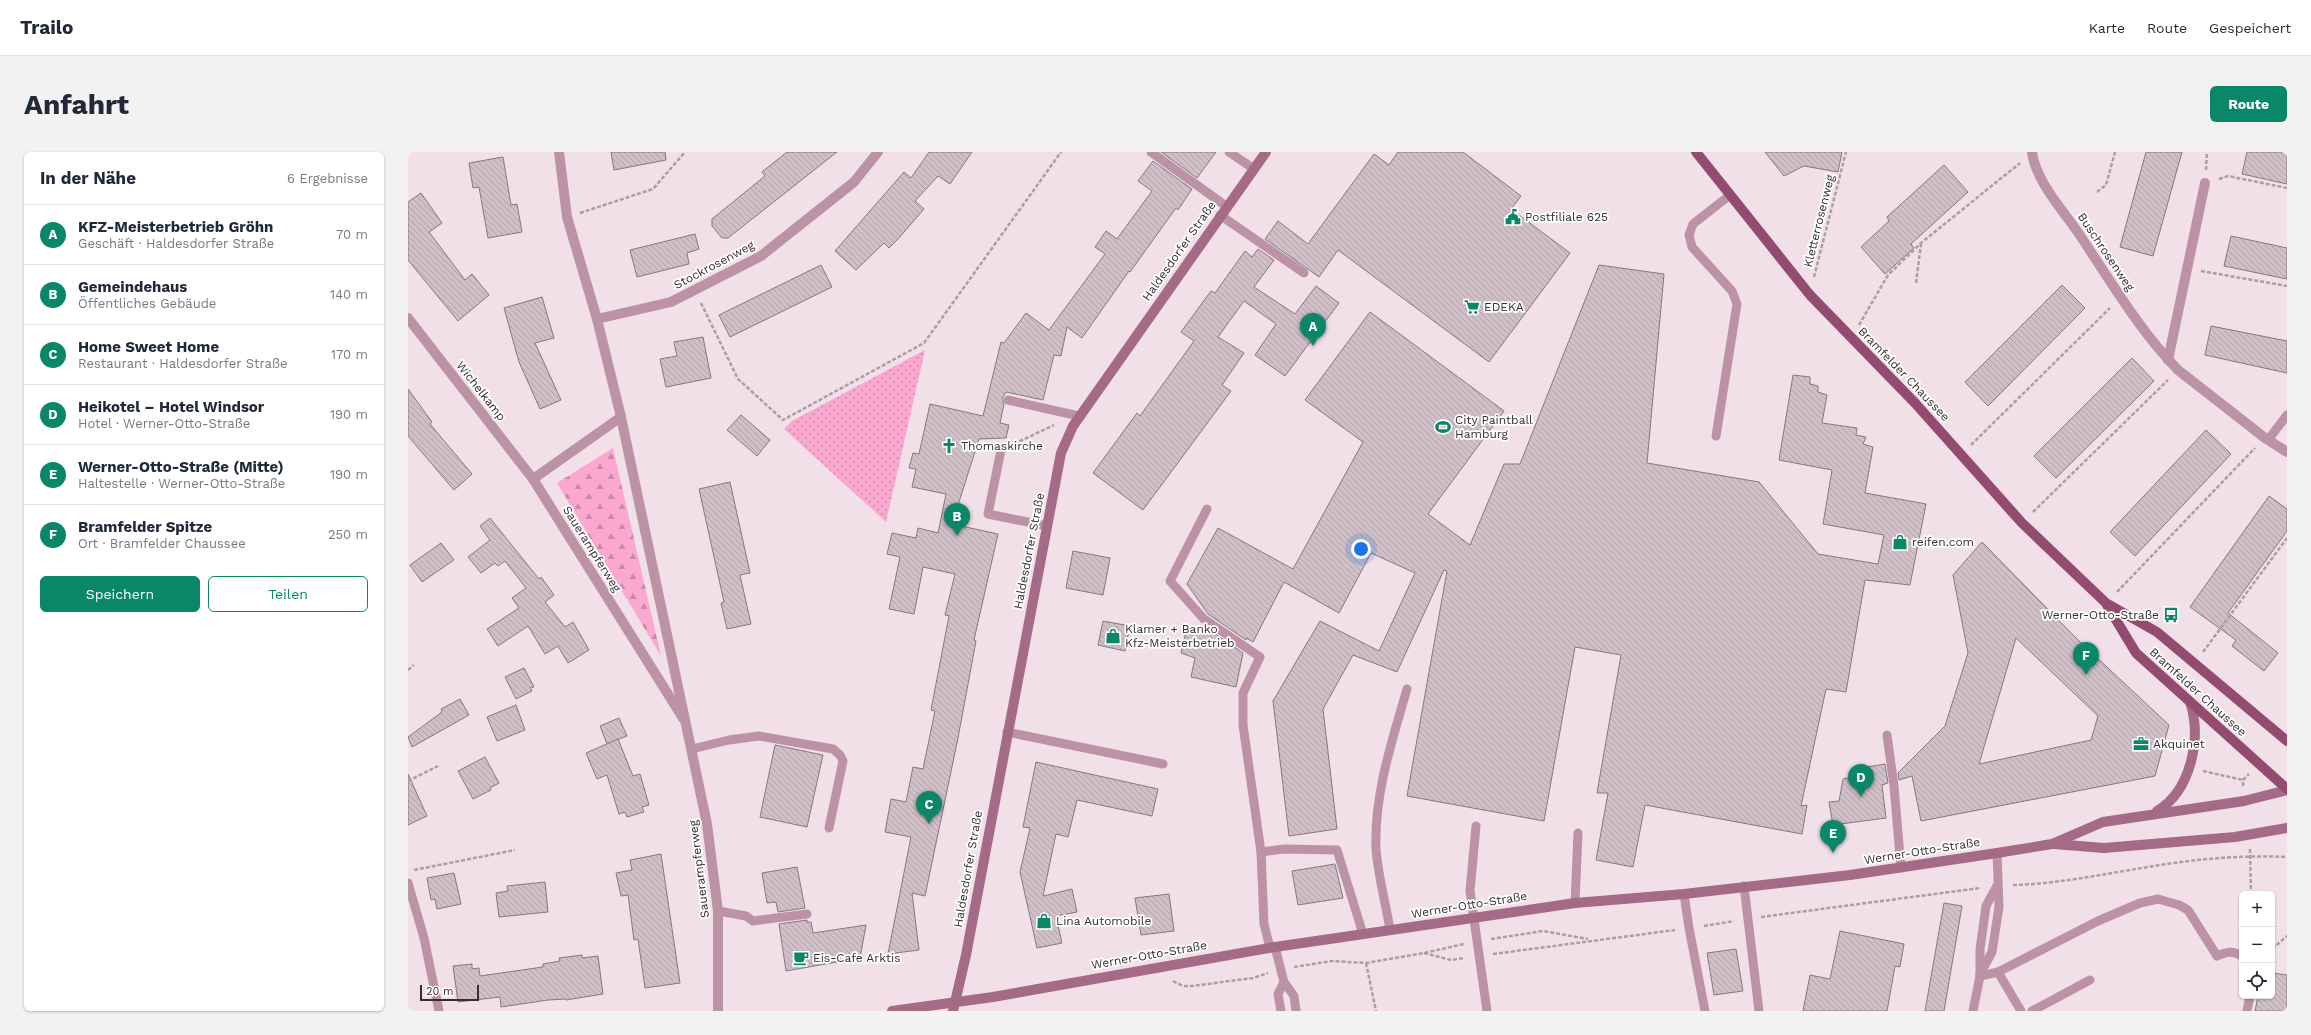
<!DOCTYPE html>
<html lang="de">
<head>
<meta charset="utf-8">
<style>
  :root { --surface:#fff; --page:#f2f2f3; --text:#1f2937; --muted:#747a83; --line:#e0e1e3; --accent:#0a8769 }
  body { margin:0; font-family:"Work Sans",sans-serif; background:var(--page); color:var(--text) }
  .controls { position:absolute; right:12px; bottom:12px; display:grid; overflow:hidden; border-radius:6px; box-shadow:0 1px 3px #0004 }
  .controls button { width:36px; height:36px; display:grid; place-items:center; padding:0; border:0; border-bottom:1px solid var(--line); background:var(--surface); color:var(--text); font:20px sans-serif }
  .scale { position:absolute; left:12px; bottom:10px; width:59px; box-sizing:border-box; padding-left:4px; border:2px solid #352e31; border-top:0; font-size:11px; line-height:14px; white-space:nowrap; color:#352e31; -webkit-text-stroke:3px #fff; paint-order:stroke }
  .you { position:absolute; left:953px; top:397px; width:14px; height:14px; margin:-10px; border:3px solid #fff; border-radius:50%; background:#1a73e8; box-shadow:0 0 0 6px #1a73e833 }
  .badge { display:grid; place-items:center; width:26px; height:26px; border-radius:50%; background:var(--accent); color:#fff; font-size:13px; font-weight:700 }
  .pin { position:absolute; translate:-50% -33px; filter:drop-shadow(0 1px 2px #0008) }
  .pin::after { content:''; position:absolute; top:21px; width:14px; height:12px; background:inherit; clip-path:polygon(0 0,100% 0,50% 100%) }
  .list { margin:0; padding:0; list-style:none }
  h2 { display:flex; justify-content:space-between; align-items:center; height:52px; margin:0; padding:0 16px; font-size:17px }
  h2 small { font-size:13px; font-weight:400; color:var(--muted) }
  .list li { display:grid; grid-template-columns:26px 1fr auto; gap:12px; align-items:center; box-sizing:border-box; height:60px; padding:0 16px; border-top:1px solid var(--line) }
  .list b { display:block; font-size:15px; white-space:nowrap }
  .list p { margin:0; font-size:13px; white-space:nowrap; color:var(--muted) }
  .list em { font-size:13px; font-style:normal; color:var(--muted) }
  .actions { display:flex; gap:8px; padding:12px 16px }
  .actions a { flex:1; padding:9px 0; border:1px solid var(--accent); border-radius:6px; text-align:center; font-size:14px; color:var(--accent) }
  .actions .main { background:var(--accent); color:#fff }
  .icon { flex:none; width:22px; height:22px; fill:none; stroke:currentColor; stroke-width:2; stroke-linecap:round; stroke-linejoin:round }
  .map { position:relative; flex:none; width:1879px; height:859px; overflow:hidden; border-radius:6px }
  header { display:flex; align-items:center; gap:24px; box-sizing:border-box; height:56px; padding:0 20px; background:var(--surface); border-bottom:1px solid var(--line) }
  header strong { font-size:19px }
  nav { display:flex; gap:22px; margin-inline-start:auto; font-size:14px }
  .intro { display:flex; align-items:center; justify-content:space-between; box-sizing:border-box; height:96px; padding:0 24px }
  h1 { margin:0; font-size:28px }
  .button { padding:10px 18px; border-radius:6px; background:var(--accent); color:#fff; font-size:14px; font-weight:700 }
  main { display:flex; gap:24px; padding:0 24px }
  aside { flex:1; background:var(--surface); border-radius:6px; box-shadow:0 1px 3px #0004 }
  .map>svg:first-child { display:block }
  .forest { fill:url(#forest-firs) }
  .park { fill:url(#park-dots) }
  .building { fill:url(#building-back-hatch); stroke:#87777e; fill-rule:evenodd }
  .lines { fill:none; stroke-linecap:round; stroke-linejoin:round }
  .path { stroke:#ac9ea4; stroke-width:2.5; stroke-dasharray:4 2; stroke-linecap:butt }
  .lane { stroke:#bc93a5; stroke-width:9 }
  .street { stroke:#bc93a5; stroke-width:10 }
  .secondary { stroke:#a56a86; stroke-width:10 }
  .primary { stroke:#934c6f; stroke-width:10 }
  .labels { text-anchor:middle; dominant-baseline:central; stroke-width:3.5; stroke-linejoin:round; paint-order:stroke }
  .poi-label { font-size:12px; fill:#352e31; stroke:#fff; text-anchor:start }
  .street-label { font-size:12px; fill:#352e31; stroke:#fff }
</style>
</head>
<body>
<header>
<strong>Trailo</strong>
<nav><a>Karte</a><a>Route</a><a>Gespeichert</a></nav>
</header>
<div class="intro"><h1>Anfahrt</h1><a class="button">Route</a></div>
<main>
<aside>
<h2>In der Nähe<small>6 Ergebnisse</small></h2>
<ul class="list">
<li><span class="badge">A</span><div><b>KFZ-Meisterbetrieb Gröhn</b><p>Geschäft · Haldesdorfer Straße</p></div><em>70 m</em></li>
<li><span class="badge">B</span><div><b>Gemeindehaus</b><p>Öffentliches Gebäude</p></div><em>140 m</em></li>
<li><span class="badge">C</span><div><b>Home Sweet Home</b><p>Restaurant · Haldesdorfer Straße</p></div><em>170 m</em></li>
<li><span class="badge">D</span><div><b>Heikotel – Hotel Windsor</b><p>Hotel · Werner-Otto-Straße</p></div><em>190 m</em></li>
<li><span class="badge">E</span><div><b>Werner-Otto-Straße (Mitte)</b><p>Haltestelle · Werner-Otto-Straße</p></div><em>190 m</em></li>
<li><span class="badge">F</span><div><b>Bramfelder Spitze</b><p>Ort · Bramfelder Chaussee</p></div><em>250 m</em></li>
</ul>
<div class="actions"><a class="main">Speichern</a><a>Teilen</a></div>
</aside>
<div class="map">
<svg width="1879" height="859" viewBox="0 0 1879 859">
  <defs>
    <pattern id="forest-firs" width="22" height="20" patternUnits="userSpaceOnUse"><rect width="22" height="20" fill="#faa8cf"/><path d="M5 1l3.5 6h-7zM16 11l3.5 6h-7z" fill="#cb89a9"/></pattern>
    <pattern id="park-dots" width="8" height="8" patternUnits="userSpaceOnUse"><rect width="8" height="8" fill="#faa8cf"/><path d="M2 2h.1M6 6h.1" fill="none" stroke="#cb89a9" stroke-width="1.8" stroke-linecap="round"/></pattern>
    <pattern id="building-back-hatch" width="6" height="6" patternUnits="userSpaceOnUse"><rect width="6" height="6" fill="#d0bfc6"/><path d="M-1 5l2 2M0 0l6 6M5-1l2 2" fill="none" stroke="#b3a4ab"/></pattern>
  </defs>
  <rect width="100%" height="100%" fill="#f2e0e8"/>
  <!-- forest -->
  <path class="forest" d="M205 296 253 504 149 331Z"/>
  <!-- park -->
  <path class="park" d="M517 198 478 370 376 277 384 269Z"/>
  <!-- building -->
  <g class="building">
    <path d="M203 0H257L258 8 206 18Z"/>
    <path d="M379 0H429L320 86H314L304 74V67L357 24 354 20Z"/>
    <path d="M521 0H564L542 32 530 24 507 49 516 57 490 87 481 96 476 91 448 118 427 99 496 20 503 26Z"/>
    <path d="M753 0H808L789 26Z"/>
    <path d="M990 0H1055L1113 44 1103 57 1162 101 1081 210 930 98 911 125 857 87 870 69 900 92 966 2 981 13Z"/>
    <path d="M1357 0H1434L1430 20 1396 14 1376 24Z"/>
    <path d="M1738 0H1774L1745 104 1712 95Z"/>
    <path d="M1839 0H1879V32L1834 22Z"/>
    <path d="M95 5 103 53 109 52 114 80 80 86 71 35 65 36 61 11Z"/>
    <path d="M745 9 784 37 770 58 768 56 722 120 721 119 674 186 659 175 653 204 646 203 635 248 598 240 594 247 596 252 592 271 601 273 598 286 571 287 544 372 590 382 566 488 568 489 550 586 517 744 504 741 511 798 480 802 503 685 477 680 483 647 498 650 505 615 515 617 527 559 523 558 541 464 537 463 547 422 515 415 506 462 481 457 492 405 479 402 484 381 508 386 510 376 530 381 538 342 504 335 508 317 501 316 505 301 511 302 522 252 575 264 593 190 596 191 618 161 641 178 697 102 687 95 698 79 709 87 744 39 730 29Z"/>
    <path d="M1536 13 1560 40 1503 92 1506 96 1477 122 1453 95 1481 69 1479 65Z"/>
    <path d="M13 41 34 71 21 80 57 128 64 122 81 143 50 169 0 108V50Z"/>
    <path d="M287 82 291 97 279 101 281 112 229 125 222 98Z"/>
    <path d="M1823 84 1879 96V127L1816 114Z"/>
    <path d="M850 97 866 108 846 135 887 162 908 134 931 151 877 224 847 203 868 172 836 149 810 185 836 201 814 233 823 239 735 358 685 321 729 261 732 264 786 189 773 180 803 139 807 141 837 99 844 105Z"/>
    <path d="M413 113 424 135 322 185 311 163Z"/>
    <path d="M1191 113 1256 122 1239 311 1351 330 1410 402 1470 412 1476 383 1415 372 1424 318 1371 308 1385 223 1402 225V232L1410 234V240L1419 243 1414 271 1449 276 1448 283 1458 285 1455 292 1465 295 1457 341 1518 352 1502 433 1457 428 1438 540 1418 537 1393 654 1399 653 1394 682 1237 653 1225 715 1188 708 1200 641H1189L1213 503 1167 495 1136 669 999 644 1039 419 1036 418 989 520 945 503 915 557 929 677 881 684 865 549 912 469 971 499 1007 421 963 401 931 461 876 430 845 490 838 486V488L800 462 779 432 810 376 885 417 955 290 897 248 962 160 1096 259 1020 362 1062 393 1096 312H1112Z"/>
    <path d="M1654 133 1677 156 1580 254 1557 230Z"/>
    <path d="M134 145 146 186 127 191 153 248 132 257 111 210 96 156Z"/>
    <path d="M1803 174 1879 189V221L1797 203Z"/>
    <path d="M295 185 303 226 258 235 252 207 269 204 266 190Z"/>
    <path d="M1724 206 1746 229 1648 326 1626 304Z"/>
    <path d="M0 237 24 270 22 272 64 322 46 338 0 284Z"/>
    <path d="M333 263 362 288 349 304 319 278Z"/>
    <path d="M1798 278 1823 302 1727 404 1702 380Z"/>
    <path d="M322 330 342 421 332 423 343 472 319 477 313 451 316 450 291 337Z"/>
    <path d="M1861 344 1879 357V379L1820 461 1870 501 1856 519 1824 494 1828 488 1782 455Z"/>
    <path d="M82 366 131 427 133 425 146 443 137 450 157 475 165 470 181 498 160 511 150 494 137 502 120 474 90 494 79 477 111 456 104 446 118 436 97 409 90 414 87 411 73 421 60 405 82 388 72 374Z"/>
    <path d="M1574 390 1670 488 1761 573 1747 624 1513 669 1504 624 1491 628 1490 621 1537 574 1560 501 1545 423ZM1608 486 1690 564 1683 588 1571 612Z"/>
    <path d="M33 391 46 408 14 430 2 413Z"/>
    <path d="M665 399 702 406 695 443 658 436Z"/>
    <path d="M695 469 722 474 717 499 690 493Z"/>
    <path d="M779 475 802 478 835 501 828 535 783 525 787 506 773 501Z"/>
    <path d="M116 516 126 535 122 536 124 539 108 547 97 525Z"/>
    <path d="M52 547 61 563 4 595 0 585 34 560 33 557Z"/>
    <path d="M108 553 117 578 89 589 79 565Z"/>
    <path d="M211 566 219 584 199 592 192 574Z"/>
    <path d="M210 587 225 624 232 622 241 653 234 655 236 660 219 665 217 660 211 662 199 623 189 627 178 601Z"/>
    <path d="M367 593 415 603 399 675 352 665Z"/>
    <path d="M77 605 91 631 82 636 83 638 65 647 50 619Z"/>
    <path d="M628 610 750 637 744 664 669 648 660 685 648 682 635 744 664 737 669 760 648 764 654 791 629 796 612 720 622 676 615 675Z"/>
    <path d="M1477 612 1480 631 1474 633 1478 666 1425 673 1421 650 1431 649 1435 627 1454 623 1453 616Z"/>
    <path d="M0 622 19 664 0 673Z"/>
    <path d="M253 702 272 831 237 836 230 787 226 788 220 743 213 744 208 721 224 718 222 708Z"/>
    <path d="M927 712 935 746 890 753 884 719Z"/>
    <path d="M389 715 397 756 370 760 368 750 359 751 354 721Z"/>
    <path d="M46 721 53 752 29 757 27 747 23 748 19 726Z"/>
    <path d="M137 730 140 760 91 765 88 741 100 739 99 734Z"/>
    <path d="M761 742 766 779 733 783 727 746Z"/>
    <path d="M1536 751 1554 754 1536 859H1517Z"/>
    <path d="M399 768V770H403L405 781 458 773 452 806 378 819 371 772Z"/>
    <path d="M1432 779 1496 792 1492 815 1487 814 1479 859H1395L1402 823 1422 827Z"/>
    <path d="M1328 797 1335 839 1306 843 1299 801Z"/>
    <path d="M174 803V806L190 804 195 842 158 848V847L140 848 93 855 92 845 50 850 45 814 64 812V817L71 816 72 824 135 815V812L152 809 151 806Z"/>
    <path d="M1864 821 1879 823V859H1847L1850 844H1864Z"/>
  </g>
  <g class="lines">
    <!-- path -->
    <g class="path">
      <path d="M1798 18 1799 0"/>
      <path d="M1811 27 1820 24 1879 36"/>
      <path d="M1689 40 1698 33 1707 0"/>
      <path d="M172 61 245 37 277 0"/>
      <path d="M1793 119 1879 134"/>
      <path d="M1406 125 1438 0"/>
      <path d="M1508 131 1513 92"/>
      <path d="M293 151 330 227 375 268 516 191 653 0"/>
      <path d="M1451 173 1480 123 1513 91 1612 11"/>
      <path d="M606 292 646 273"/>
      <path d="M1563 293 1702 156"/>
      <path d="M1625 360 1760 228"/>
      <path d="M1709 440 1847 296"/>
      <path d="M1795 500 1879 386"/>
      <path d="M0 518 6 513"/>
      <path d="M1795 619 1835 628"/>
      <path d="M0 629 30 614"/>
      <path d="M1835 634V628L1841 622"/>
      <path d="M1842 697 1843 742"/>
      <path d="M6 718 107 698"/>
      <path d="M1605 733C1650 732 1695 722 1740 715 1785 707 1833 703 1879 705"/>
      <path d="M1353 765 1572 736"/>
      <path d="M1296 774 1326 769"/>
      <path d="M1083 787 1135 779 1180 787"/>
      <path d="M1864 797 1879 784"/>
      <path d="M1016 801 1043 808 1057 806"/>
      <path d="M1085 802 1267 778"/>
      <path d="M958 811 968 859"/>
      <path d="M886 815 924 809 958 811 1016 801 1056 792"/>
      <path d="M765 829 775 834H784L845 826 860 821"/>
    </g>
    <!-- lane -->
    <g class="lane">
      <path d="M743 0 818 54"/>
      <path d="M821 0 846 17"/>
      <path d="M812 63 896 121"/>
      <path d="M600 248 671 264"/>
      <path d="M1308 284 1329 152 1324 139 1284 95 1281 83 1285 72 1322 43"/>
      <path d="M1860 288 1879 263"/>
      <path d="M593 298 580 362 639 374"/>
      <path d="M799 357 762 429 796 467 852 505 835 541V573L853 700 876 697 929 698 955 782"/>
      <path d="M599 580 755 612"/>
      <path d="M1479 583 1486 634 1493 716"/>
      <path d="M284 597 321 588 351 584 425 597 432 603 435 609 421 676"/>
      <path d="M1068 674 1062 739 1079 859"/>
      <path d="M853 700 856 772 862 796"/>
      <path d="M0 731 16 786 31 859"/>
      <path d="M1336 734 1351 859"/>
      <path d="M1276 742 1281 776 1297 859"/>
      <path d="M1167 751 1170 681"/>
      <path d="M310 759 338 764 345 769 399 762"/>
      <path d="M982 778C978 752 970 724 968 697 966 642 984 589 999 537"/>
      <path d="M867 795 876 830 886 844 888 859"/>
      <path d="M1590 820 1690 769 1732 751 1750 747 1771 753 1780 758 1809 804C1818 800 1825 798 1834 804"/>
      <path d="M1572 822 1584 800 1591 755 1589 701"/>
      <path d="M1572 824 1590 820 1613 859"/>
      <path d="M873 859 870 842 876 830"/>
      <path d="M1565 859 1572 824V797L1578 754 1589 734"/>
      <path d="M1624 859 1682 828"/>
      <path d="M1839 859 1842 844"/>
    </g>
    <!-- street -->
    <g class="street">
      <path d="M151 0 159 65 189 167 213 265 299 672 310 759V859"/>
      <path d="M1624 0C1628 29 1653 56 1669 79 1701 126 1730 177 1770 218L1857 286 1879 300"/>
      <path d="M0 166 125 327 275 566"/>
      <path d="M189 167 263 150 353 104 446 30 470 0"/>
      <path d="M1760 208 1797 31"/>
      <path d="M125 327 213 265"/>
    </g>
    <!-- secondary -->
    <g class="secondary">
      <path d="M1749 659C1783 639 1794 586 1782 550"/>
      <path d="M1646 692 1696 696 1827 685 1879 676"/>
      <path d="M484 859 585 845 867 795 1167 751 1276 742 1442 723 1589 701 1644 692 1695 670 1836 649 1879 638"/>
      <path d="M545 859 558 803 653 301 665 274 858 0"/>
    </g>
    <!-- primary -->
    <g class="primary">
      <path d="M1288 0 1402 143 1507 251 1614 371 1698 451 1749 480 1879 589"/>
      <path d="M1699 453 1728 501 1879 637"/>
    </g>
  </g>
  <!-- icons -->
  <defs>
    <symbol id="civic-bare" viewBox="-9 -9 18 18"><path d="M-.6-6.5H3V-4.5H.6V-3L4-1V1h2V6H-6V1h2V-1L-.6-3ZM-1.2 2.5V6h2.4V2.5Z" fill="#0a8769" stroke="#fff" stroke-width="2.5" paint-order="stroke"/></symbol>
    <symbol id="supermarket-bare" viewBox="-9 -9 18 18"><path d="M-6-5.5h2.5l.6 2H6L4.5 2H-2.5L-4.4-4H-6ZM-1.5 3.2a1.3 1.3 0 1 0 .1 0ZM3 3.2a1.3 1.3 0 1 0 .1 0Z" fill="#0a8769" stroke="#fff" stroke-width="2.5" paint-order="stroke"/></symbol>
    <symbol id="stadium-bare" viewBox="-9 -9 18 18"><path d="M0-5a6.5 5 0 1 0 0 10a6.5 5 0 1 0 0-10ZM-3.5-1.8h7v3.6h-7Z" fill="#0a8769" stroke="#fff" stroke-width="2.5" paint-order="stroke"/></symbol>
    <symbol id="church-bare" viewBox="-9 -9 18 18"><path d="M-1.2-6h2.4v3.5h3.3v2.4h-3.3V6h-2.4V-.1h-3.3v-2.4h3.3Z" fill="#0a8769" stroke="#fff" stroke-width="2.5" paint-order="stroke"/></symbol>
    <symbol id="shop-bare" viewBox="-9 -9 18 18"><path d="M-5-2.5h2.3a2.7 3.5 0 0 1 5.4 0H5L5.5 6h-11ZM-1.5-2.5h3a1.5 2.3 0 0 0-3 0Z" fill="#0a8769" stroke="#fff" stroke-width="2.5" paint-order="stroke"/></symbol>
    <symbol id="bus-bare" viewBox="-9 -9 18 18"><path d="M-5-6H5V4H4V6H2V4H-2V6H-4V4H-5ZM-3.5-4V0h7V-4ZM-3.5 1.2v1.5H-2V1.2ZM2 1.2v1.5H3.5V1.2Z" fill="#0a8769" stroke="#fff" stroke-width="2.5" paint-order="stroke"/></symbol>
    <symbol id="office-bare" viewBox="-9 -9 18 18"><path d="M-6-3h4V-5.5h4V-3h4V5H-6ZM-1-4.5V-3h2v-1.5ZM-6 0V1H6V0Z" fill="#0a8769" stroke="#fff" stroke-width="2.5" paint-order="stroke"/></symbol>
    <symbol id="cafe-bare" viewBox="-9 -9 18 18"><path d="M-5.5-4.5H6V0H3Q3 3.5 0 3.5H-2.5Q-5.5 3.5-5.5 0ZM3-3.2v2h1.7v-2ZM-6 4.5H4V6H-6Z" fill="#0a8769" stroke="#fff" stroke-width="2.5" paint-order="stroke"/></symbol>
  </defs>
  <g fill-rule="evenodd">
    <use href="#civic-bare" x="1094" y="54" width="22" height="22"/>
    <use href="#supermarket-bare" x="1053" y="144" width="22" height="22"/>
    <use href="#stadium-bare" x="1024" y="264" width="22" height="22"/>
    <use href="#church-bare" x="530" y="283" width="22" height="22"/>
    <use href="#shop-bare" x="1481" y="379" width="22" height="22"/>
    <use href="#bus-bare" x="1752" y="452" width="22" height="22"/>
    <use href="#shop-bare" x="694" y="473" width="22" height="22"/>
    <use href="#office-bare" x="1722" y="581" width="22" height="22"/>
    <use href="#shop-bare" x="625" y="758" width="22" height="22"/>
    <use href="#cafe-bare" x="382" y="795" width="22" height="22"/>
  </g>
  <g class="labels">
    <!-- poi labels -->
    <g class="poi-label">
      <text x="1117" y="65">Postfiliale 625</text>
      <text x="1076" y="155">EDEKA</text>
      <text x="1047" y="268">City Paintball<tspan x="1047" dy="14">Hamburg</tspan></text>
      <text x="553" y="294">Thomaskirche</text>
      <text x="1504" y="390">reifen.com</text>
      <text x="1751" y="463" text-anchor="end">Werner-Otto-Straße</text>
      <text x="717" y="477">Klamer + Banko<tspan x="717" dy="14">Kfz-Meisterbetrieb</tspan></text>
      <text x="1745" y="592">Akquinet</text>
      <text x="648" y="769">Lina Automobile</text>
      <text x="405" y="806">Eis-Cafe Arktis</text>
    </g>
    <!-- street labels -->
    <g class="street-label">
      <text transform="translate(1411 69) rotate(-76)">Kletterrosenweg</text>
      <text transform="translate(771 99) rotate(-55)">Haldesdorfer Straße</text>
      <text transform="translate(1698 100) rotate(56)">Buschrosenweg</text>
      <text transform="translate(306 113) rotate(-28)">Stockrosenweg</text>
      <text transform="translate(1496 222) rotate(46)">Bramfelder Chaussee</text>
      <text transform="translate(73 239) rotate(52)">Wichelkamp</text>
      <text transform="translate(184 397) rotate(58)">Sauerampferweg</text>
      <text transform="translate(621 399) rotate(-79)">Haldesdorfer Straße</text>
      <text transform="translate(1790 540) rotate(42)">Bramfelder Chaussee</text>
      <text transform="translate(1514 699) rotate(-9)">Werner-Otto-Straße</text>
      <text transform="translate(291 717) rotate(-97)">Sauerampferweg</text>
      <text transform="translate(560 717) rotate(-80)">Haldesdorfer Straße</text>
      <text transform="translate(1061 753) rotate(-9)">Werner-Otto-Straße</text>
      <text transform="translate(741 803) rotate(-10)">Werner-Otto-Straße</text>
    </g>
  </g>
</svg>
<div class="controls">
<button>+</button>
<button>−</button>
<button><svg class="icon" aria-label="locate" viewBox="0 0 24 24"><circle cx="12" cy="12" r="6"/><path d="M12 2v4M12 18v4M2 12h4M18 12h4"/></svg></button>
</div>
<div class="scale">20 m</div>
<div class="you"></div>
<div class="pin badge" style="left:905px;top:194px">A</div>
<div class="pin badge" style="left:549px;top:384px">B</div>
<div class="pin badge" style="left:521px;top:672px">C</div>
<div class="pin badge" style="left:1453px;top:645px">D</div>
<div class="pin badge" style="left:1425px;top:701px">E</div>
<div class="pin badge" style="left:1678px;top:523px">F</div>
</div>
</main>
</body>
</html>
